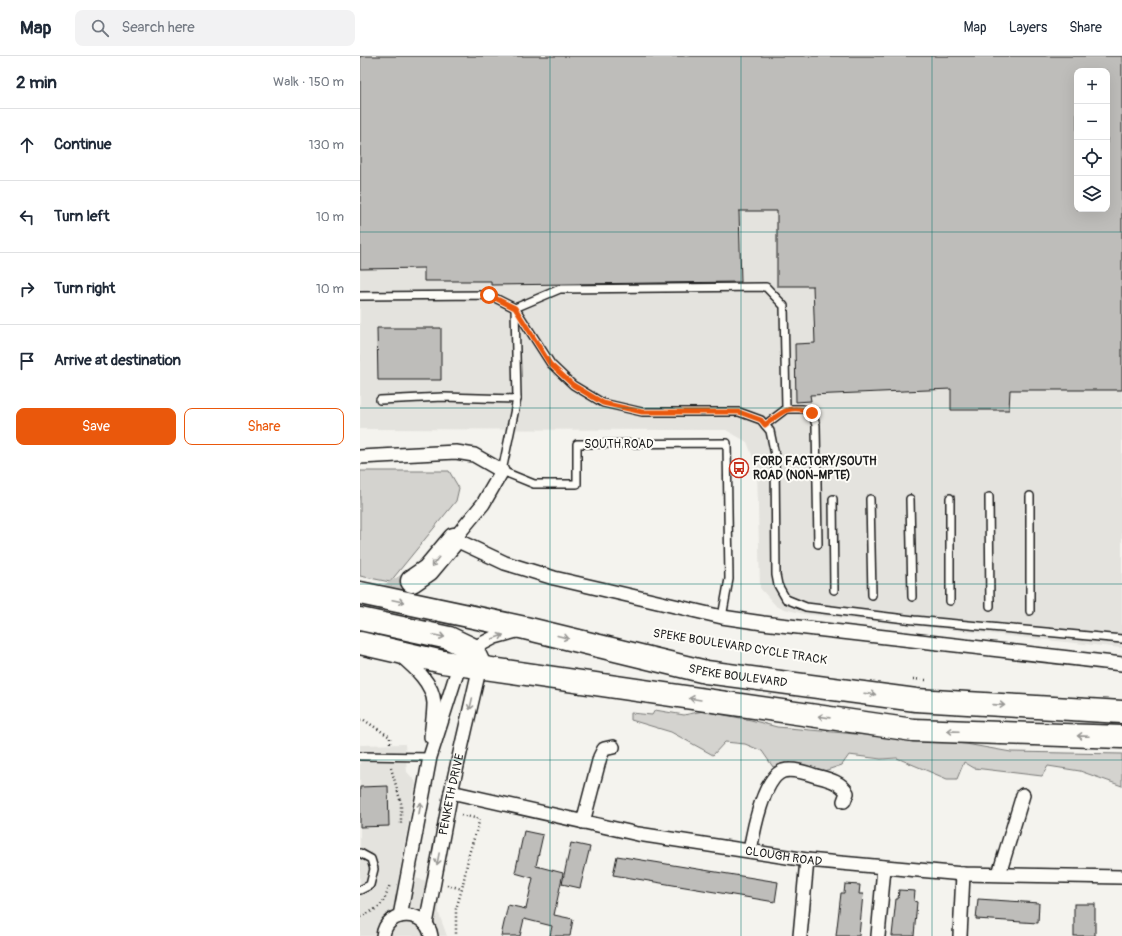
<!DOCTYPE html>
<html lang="en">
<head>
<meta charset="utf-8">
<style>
  :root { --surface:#fff; --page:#f2f2f3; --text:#1f2937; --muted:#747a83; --line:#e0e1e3; --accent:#ea580c }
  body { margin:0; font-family:Pangolin,sans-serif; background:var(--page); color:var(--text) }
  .controls { position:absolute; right:12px; top:12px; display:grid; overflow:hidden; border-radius:8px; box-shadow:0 4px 16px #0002 }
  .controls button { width:36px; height:36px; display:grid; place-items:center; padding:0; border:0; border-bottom:1px solid var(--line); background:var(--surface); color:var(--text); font:20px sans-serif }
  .stop { position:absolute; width:12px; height:12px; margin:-9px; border:3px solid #ea580c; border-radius:50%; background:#fff }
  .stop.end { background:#ea580c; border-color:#fff; box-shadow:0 1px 4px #0008 }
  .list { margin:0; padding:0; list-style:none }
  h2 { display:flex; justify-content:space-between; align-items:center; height:52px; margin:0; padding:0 16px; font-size:17px }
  h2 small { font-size:13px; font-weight:400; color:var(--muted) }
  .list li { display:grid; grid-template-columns:26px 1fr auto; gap:12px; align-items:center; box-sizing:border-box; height:72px; padding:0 16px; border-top:1px solid var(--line) }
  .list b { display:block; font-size:15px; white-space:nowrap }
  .list em { font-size:13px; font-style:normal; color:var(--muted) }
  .actions { display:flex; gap:8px; padding:12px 16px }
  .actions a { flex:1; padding:9px 0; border:1px solid var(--accent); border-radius:8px; text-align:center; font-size:14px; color:var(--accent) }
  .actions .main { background:var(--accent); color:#fff }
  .icon { flex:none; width:22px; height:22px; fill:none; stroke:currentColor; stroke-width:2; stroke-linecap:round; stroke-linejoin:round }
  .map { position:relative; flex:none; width:762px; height:880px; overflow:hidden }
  header { display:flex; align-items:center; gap:24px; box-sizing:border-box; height:56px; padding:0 20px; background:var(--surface); border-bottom:1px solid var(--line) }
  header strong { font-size:19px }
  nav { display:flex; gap:22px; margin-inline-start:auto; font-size:14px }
  .search { width:280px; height:36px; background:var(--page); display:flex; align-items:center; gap:10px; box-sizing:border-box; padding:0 14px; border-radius:8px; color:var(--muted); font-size:15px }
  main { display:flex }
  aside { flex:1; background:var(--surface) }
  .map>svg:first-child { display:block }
  .built { fill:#e4e3de; fill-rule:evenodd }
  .green { fill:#d4d3cf; stroke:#787876 }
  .building { fill:#bebdba; stroke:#1c1c1c; fill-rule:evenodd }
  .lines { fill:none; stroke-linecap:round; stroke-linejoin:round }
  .highway-tunnel { stroke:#c9c8c4; stroke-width:22; stroke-dasharray:22 11; stroke-linecap:butt }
  .lane-casing { stroke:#1c1c1c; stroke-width:10 }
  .street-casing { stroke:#1c1c1c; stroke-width:16 }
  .highway-casing { stroke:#1c1c1c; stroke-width:25 }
  .path { stroke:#1c1c1c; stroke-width:2.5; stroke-dasharray:1 3; stroke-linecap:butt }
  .lane { stroke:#fdfcf7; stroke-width:7 }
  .street { stroke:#fdfcf7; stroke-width:13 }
  .highway { stroke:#fdfcf7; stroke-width:22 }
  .oneway { stroke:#989794 }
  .route { stroke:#ea580c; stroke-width:5 }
  .grid { fill:none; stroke:#0f766e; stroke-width:1; stroke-opacity:0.55 }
  .labels { text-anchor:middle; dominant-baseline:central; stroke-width:4; stroke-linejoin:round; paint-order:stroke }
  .street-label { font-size:12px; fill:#1c1c1c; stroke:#fdfcf7 }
  .poi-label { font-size:12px; font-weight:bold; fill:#1c1c1c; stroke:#fdfcf7; text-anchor:start }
</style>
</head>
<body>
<header>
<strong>Map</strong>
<div class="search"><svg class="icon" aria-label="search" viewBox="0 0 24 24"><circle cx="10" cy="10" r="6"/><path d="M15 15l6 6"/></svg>Search here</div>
<nav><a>Map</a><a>Layers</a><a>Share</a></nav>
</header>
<main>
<aside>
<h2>2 min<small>Walk · 150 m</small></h2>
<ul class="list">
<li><svg class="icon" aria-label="ahead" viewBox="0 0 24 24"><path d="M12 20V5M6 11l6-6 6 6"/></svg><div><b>Continue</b></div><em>130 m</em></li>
<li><svg class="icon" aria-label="left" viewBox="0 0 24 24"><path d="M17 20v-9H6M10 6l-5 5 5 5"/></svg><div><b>Turn left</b></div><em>10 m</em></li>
<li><svg class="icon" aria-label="right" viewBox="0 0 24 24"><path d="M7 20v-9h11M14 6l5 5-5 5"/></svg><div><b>Turn right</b></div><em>10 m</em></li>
<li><svg class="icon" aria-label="arrive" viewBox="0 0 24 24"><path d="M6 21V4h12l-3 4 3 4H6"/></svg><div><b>Arrive at destination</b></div></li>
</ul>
<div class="actions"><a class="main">Save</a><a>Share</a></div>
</aside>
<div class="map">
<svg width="762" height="880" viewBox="0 0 762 880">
  <rect width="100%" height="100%" fill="#f4f3ee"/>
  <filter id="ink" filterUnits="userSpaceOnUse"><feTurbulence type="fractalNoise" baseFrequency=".025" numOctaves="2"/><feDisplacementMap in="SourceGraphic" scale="8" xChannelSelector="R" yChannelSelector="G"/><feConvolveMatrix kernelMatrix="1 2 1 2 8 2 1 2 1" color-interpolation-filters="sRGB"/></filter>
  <g filter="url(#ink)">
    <!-- built -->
    <g class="built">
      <path d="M0 0H762V592L444 558 417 551 400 532 397 412 387 386 366 374 0 373ZM717 15H747V153H717Z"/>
      <path d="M45 688 47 716 56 726 39 819 79 827V858L87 880H0V689Z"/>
    </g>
    <!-- green -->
    <g class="green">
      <path d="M0 415H89L99 432 96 445 30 526 0 520Z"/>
      <path d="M295 654 324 659 343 655 391 664 417 671 606 688 651 696 762 698V730L720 715 688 710 682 720 614 712 604 706 597 723H587L537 702 521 703 489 699 482 709 461 716 425 707 413 711 402 695 385 688 365 686 353 699 311 676 271 664V657L292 659Z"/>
    </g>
    <!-- building -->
    <g class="building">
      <path d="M0 0H762V334H650L649 354H591V333L450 339 451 345 436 346 435 288 455 287 453 230H417V155H379L381 226 131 229V225H64V212L0 213ZM717 15H747V153H717Z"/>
      <path d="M17 272H81V324H18Z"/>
      <path d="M28 730 29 770 0 771V731Z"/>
      <path d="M164 775 183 779 176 810 203 817 194 859 213 863 210 880H190L192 870 164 863 160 880H141L148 849 166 853 173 822 155 817Z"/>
      <path d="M211 787 230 791 220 832 202 828Z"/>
      <path d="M257 800 418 826 415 846 253 819Z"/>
      <path d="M485 828 500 829 499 838H503L499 880H476L481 837H484Z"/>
      <path d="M539 834 555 835 554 845 557 846 554 880H532L536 843H538Z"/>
      <path d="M618 843 679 847 678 867 616 863Z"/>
      <rect x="714" y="848" width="21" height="32"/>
    </g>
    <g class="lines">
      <!-- highway-tunnel -->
      <path class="highway-tunnel" d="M0 557 52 525"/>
      <defs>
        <g id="lane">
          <path d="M0 240 129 239 155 252 191 308 213 329 243 347 282 356H379L401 364 410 375 415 399 416 519 418 529 426 543 446 551 554 564 762 583"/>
          <path d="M20 344 83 341 157 343"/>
          <path d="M426 353H443L452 357 456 369 458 488"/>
          <path d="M670 440V555"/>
          <path d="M629 441 630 550"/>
          <path d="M473 443 474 534"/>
          <path d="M510 443 512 539"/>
          <path d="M550 443 552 541"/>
          <path d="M590 545V442"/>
          <path d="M362 561 369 523 367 387 217 388V428H174L142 415 157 343 155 252 200 233 406 231 424 250 426 353 405 369"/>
          <path d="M0 700 70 701"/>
          <path d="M0 797 11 803 14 813 10 829 0 834"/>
        </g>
        <g id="street">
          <path d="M0 401 96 396 114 399 142 415 123 448 94 483 145 507 194 522 362 561 403 567 762 608"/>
          <path d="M40 599C54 611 73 627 74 647 74 658 72 670 71 681"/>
          <path id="s1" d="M91 736 278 778 447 804 603 818 762 821"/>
          <path d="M223 766 240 701 244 693 253 691"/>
          <path d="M390 795C393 777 403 722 423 715 433 712 447 717 456 720 467 723 482 726 487 737L484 745"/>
          <path d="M639 818 663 739"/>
          <path d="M40 860 70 701 100 607 112 593 135 581 160 574"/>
          <path id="s2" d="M66 868 91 736 120 610"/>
          <path d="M23 880C26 852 67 853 71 880"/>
          <path d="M440 880 447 804"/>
          <path d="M518 880 524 812"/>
          <path d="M600 880 603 818"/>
        </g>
        <g id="highway">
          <path d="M52 525 68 514 94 483"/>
          <path id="s3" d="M0 537 165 572 346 616 556 644 762 656"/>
          <path d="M0 563 89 582 112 593 120 610"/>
          <path d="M0 587 83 606 553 674 762 681"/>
        </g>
      </defs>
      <!-- lane casing -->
      <use href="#lane" class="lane-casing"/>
      <!-- street casing -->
      <use href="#street" class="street-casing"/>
      <!-- highway casing -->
      <use href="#highway" class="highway-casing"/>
      <!-- path -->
      <g class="path">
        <path d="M553 623 566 624"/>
        <path d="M0 664H4L30 681V689"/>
        <path d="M31 712 41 747V769"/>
        <path d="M101 759 120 763 109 798 102 833"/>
        <path d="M87 829 102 833 96 853V880"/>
        <path d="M0 861C21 851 23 850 30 828"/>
      </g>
      <!-- lane -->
      <use href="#lane" class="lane"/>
      <!-- street -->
      <use href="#street" class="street"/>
      <!-- highway -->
      <use href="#highway" class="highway"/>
    </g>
    <!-- one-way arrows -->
    <defs><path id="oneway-shaft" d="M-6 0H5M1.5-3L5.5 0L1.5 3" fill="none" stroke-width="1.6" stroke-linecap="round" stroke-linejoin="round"/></defs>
    <g class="oneway">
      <use href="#oneway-shaft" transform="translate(75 506) rotate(129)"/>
      <use href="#oneway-shaft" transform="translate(38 545) rotate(12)"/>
      <use href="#oneway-shaft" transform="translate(79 580) rotate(12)"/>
      <use href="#oneway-shaft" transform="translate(138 581) rotate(-20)"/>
      <use href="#oneway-shaft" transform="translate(203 581) rotate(14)"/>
      <use href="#oneway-shaft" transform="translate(510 638) rotate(7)"/>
      <use href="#oneway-shaft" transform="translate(335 643) rotate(-171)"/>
      <use href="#oneway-shaft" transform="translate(111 648) rotate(103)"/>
      <use href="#oneway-shaft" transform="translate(639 649) rotate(4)"/>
      <use href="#oneway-shaft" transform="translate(464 661) rotate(-172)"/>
      <use href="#oneway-shaft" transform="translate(593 675) rotate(-178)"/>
      <use href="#oneway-shaft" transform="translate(723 680) rotate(-178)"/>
      <use href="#oneway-shaft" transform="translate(60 752) rotate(-80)"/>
      <use href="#oneway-shaft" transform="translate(78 803) rotate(101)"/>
    </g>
  </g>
  <g class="lines" filter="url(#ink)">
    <!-- route -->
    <path class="route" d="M129 239 155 252 190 308 213 329 243 347 282 356H379L401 364 405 369C422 356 430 347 452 357"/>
  </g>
  <!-- grid -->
  <path class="grid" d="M190 0V880M381 0V880M572 0V880M0 176H762M0 352H762M0 528H762M0 704H762"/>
  <!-- icons -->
  <defs>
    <symbol id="bus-ring" viewBox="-11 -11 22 22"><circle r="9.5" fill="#fdfcf7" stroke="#c8321e" stroke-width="1.5"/><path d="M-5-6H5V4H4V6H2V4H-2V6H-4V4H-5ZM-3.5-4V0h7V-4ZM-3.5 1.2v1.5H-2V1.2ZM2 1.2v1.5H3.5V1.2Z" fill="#c8321e"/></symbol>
  </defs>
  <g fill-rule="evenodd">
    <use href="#bus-ring" x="368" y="401" width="22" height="22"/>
  </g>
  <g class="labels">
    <!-- street labels -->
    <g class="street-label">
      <text x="259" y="388">SOUTH ROAD</text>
      <text transform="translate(380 591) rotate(9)">SPEKE BOULEVARD CYCLE TRACK</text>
      <text stroke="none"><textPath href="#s3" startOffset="387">SPEKE BOULEVARD</textPath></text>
      <text stroke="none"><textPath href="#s2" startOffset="132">PENKETH DRIVE</textPath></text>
      <text stroke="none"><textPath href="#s1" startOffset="339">CLOUGH ROAD</textPath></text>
    </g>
    <!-- poi labels -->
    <g class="poi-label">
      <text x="393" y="405">FORD FACTORY/SOUTH<tspan x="393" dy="14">ROAD (NON-MPTE)</tspan></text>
    </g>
  </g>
</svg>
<div class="controls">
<button>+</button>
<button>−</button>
<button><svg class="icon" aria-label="locate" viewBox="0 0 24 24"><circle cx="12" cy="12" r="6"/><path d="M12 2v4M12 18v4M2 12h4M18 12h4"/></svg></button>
<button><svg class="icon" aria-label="layers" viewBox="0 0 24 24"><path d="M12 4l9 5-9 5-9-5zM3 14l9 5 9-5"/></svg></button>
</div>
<div class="stop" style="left:129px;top:239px"></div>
<div class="stop end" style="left:452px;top:357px"></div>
</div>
</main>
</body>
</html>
